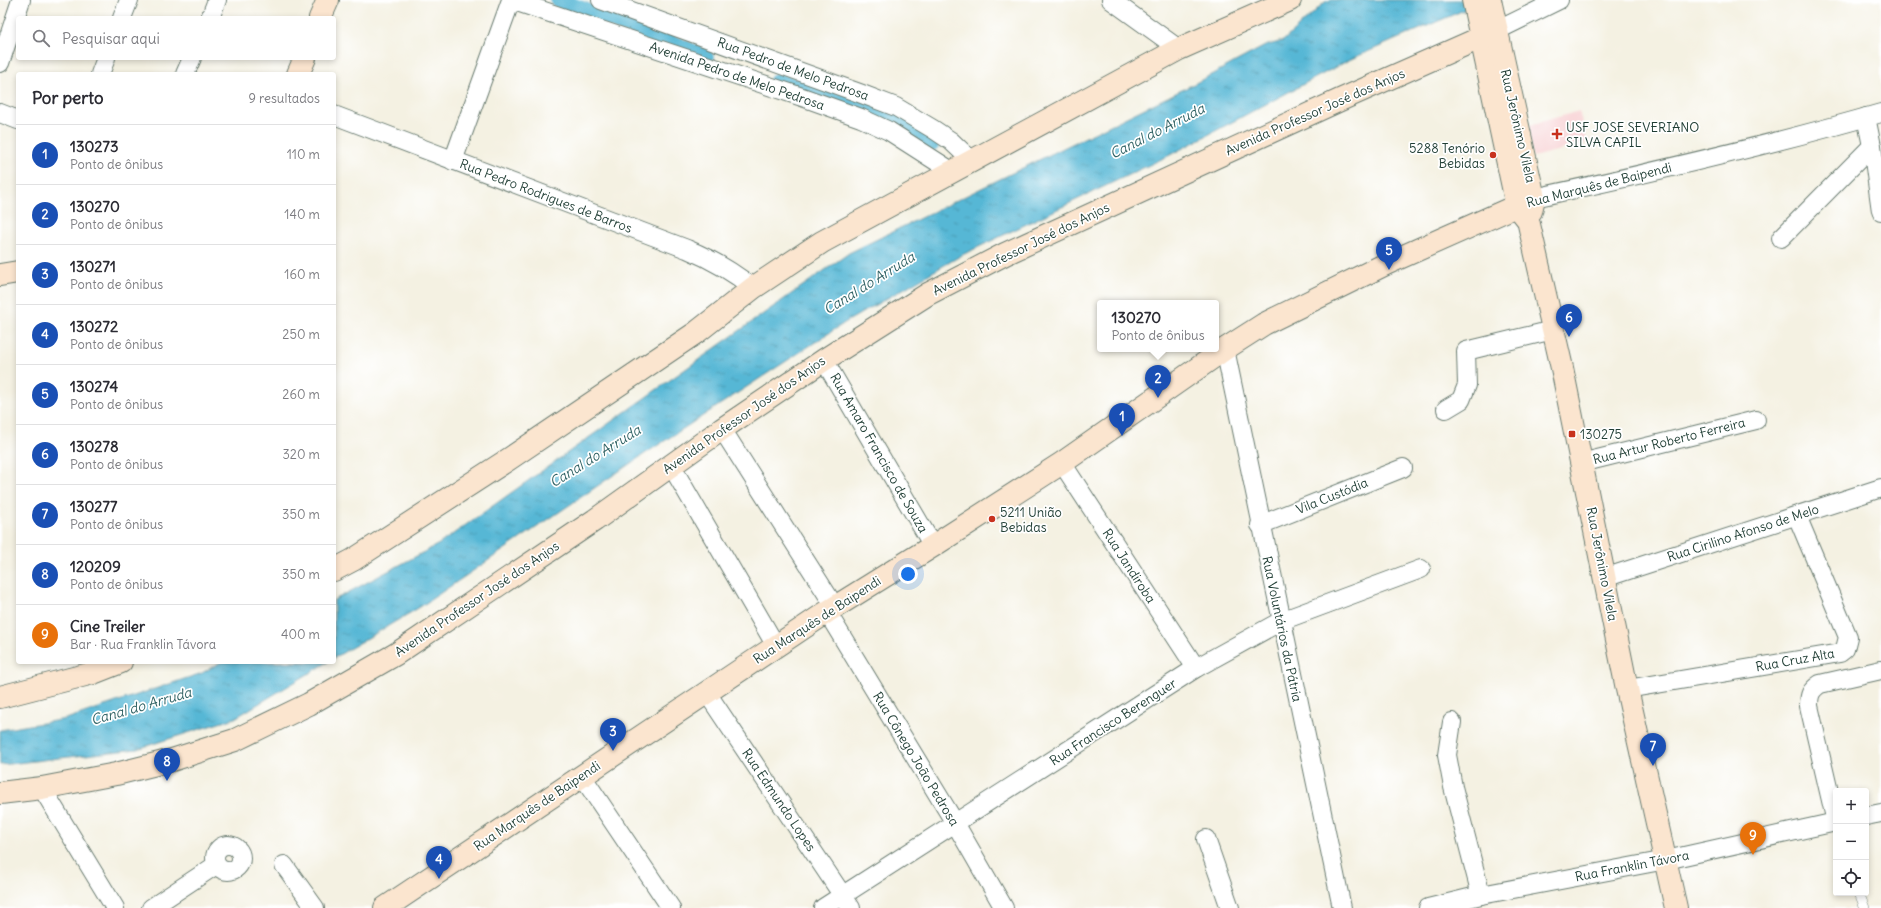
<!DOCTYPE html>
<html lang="pt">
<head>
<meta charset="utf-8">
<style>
  :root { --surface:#fff; --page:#f2f2f3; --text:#2b2b33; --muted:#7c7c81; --line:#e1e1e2; --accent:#c8321e }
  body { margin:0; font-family:Delius,sans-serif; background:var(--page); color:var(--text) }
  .controls { position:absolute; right:12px; bottom:12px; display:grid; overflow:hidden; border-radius:4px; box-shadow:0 2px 6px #0003 }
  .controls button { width:36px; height:36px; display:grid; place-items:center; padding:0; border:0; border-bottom:1px solid var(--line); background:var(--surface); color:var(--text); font:20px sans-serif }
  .you { position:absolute; left:908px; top:574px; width:14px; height:14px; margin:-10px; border:3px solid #fff; border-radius:50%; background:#1a73e8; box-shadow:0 0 0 6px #1a73e833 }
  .badge { display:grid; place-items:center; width:26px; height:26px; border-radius:50%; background:var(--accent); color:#fff; font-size:13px; font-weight:700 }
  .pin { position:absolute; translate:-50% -33px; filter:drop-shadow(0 1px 2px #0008) }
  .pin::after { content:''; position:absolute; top:21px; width:14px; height:12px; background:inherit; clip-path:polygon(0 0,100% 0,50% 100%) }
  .popup { position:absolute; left:1097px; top:300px; width:122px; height:52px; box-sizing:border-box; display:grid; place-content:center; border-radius:4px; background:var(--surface); filter:drop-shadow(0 1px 3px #0005); font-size:13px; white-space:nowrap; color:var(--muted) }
  .popup b { font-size:15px; color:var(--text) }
  .popup::after { content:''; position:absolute; left:50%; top:100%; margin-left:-8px; border:8px solid transparent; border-top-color:var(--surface) }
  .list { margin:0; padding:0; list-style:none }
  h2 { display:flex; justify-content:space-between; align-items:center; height:52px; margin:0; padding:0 16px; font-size:17px }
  h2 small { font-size:13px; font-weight:400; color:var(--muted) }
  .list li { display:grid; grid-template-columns:26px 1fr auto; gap:12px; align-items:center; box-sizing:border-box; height:60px; padding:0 16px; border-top:1px solid var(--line) }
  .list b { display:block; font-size:15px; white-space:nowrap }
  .list p { margin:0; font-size:13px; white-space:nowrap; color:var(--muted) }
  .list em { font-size:13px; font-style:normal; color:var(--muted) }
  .icon { flex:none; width:22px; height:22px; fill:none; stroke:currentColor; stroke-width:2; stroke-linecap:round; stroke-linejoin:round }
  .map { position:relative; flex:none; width:1881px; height:908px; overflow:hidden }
  .search { position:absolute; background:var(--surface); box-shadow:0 2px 6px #0003; left:16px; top:16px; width:320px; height:44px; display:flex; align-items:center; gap:10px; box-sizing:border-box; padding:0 14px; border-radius:4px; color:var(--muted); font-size:15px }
  .panel { position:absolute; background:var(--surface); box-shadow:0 2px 6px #0003; left:16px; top:72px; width:320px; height:592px; border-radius:4px }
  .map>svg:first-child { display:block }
  .built { fill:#f7cfd1 }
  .water { fill:url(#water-ripples); stroke:#3a7a84 }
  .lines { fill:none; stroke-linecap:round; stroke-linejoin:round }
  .canal { stroke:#56b7d5; stroke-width:16 }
  .lane-casing { stroke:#6a7c71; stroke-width:10 }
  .street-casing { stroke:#6a7c71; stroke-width:20 }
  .secondary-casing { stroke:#6a7c71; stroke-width:24 }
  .lane { stroke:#fff; stroke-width:9 }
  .street { stroke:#fff; stroke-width:18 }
  .secondary { stroke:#fbe5cf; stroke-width:22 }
  .poi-dot { fill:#c8321e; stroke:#fff; stroke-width:1.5 }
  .labels { text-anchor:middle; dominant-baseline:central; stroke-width:3.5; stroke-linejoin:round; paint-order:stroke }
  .street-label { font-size:13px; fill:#1f3d34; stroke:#fff }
  .poi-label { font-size:13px; fill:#1f3d34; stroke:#fff; text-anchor:start }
  .water-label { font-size:14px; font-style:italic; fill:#306264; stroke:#fff }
</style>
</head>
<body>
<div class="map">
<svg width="1881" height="908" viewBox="0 0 1881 908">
  <defs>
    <pattern id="water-ripples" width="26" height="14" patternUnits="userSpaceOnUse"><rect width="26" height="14" fill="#56b7d5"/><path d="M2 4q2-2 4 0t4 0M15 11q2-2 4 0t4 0" fill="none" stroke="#4796ae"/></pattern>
  </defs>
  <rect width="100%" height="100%" fill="#fff"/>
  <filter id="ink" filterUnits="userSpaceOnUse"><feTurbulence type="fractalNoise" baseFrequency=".025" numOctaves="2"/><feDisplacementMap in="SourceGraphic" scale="8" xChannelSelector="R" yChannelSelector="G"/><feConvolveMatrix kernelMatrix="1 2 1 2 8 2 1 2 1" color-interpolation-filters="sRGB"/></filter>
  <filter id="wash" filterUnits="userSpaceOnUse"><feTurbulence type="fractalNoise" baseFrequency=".012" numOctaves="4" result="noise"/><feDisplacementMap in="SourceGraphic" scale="16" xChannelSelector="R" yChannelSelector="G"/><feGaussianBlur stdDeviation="0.9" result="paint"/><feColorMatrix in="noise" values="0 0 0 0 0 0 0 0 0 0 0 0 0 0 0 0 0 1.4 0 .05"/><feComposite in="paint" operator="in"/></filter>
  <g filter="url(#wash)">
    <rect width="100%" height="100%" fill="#f4f1e2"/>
    <!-- built -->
    <path class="built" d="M1579 111 1587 143 1533 157 1527 126Z"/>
    <!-- water -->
    <g class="water">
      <path d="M1331 0H1487L1351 59 1170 155 962 255 846 322 640 457 420 607 334 658V600L439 544 849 253 1192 85 1265 46 1283 41 1325 2Z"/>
      <path d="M221 662H328L235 718 137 749 0 765V730L66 719 202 673Z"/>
    </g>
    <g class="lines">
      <!-- canal -->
      <g class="canal">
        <path d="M558 0 670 42 706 57"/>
        <path d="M777 81 813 90 834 100 877 111 902 121 932 143"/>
      </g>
    </g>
  </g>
  <g filter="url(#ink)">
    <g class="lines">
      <defs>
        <path id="lane" d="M1859 893 1865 908"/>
        <g id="street">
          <path d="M511 0 805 98 861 118 889 131 953 172"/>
          <path d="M601 0 862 94 896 107 933 129 951 141 973 162"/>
          <path d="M1111 0 1179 49"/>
          <path d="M122 18 129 0"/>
          <path d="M210 18 217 0"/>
          <path d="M1496 31 1559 0"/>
          <path d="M0 63 21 0"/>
          <path d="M100 74 106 58"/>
          <path d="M185 74 192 58"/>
          <path d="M0 113 18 120"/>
          <path d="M334 115 687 249C711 259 732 271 753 288"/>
          <path d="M1866 117 1872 146 1881 211"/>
          <path d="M453 161 511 0"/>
          <path d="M1534 198C1650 173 1767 146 1881 113"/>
          <path d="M1781 238 1872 146"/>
          <path d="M1225 349 1342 908"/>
          <path d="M824 360 933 546"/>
          <path d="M1446 409 1461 400 1467 385 1466 351 1553 330"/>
          <path d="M722 429 835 607"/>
          <path d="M1062 463 1196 668"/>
          <path d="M1581 463 1756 420"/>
          <path d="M671 465 776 646"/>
          <path d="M1260 525 1403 468"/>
          <path d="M1604 578 1881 488"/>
          <path d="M827 612 955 823 1004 908"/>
          <path d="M1627 689 1840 653 1845 649 1848 637 1797 516"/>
          <path d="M707 693 851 908"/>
          <path d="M1452 722 1447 755 1453 787 1481 895"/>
          <path d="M582 776 671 908"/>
          <path d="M42 788 115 908"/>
          <path d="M1866 816 1881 813"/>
          <path d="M1836 822 1809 706C1809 694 1811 690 1820 684L1881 670"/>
          <path d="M1206 839 1230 908"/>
          <circle cx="228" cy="858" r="13"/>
          <path d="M284 865 315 908"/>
          <path d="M151 908 216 865"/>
          <path d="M823 908 1196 668 1281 621 1421 569"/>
          <path d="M1428 908 1481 895 1666 860 1836 822"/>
        </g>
        <g id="secondary">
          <path d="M1473 0 1517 206 1528 220 1562 368 1627 689 1676 908"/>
          <path d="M1490 0 1534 198 1531 211"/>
          <path d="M320 18 328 0"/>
          <path d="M298 74 305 58"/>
          <path d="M0 275 18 272"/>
          <path d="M334 570 353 560 509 459 697 332 753 288 822 242 1179 49 1290 0"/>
          <path d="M0 697 93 673 121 662"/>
          <path d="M0 793 42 788 116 774 172 760 235 740 309 704 396 654 595 520 722 429 824 360 928 294 1005 254 1340 100 1496 31"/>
          <path d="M385 908 827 612 933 546 1062 463 1225 349 1264 324 1388 263 1534 198"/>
        </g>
      </defs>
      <!-- lane casing -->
      <use href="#lane" class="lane-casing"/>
      <!-- street casing -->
      <use href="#street" class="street-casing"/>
      <!-- secondary casing -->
      <use href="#secondary" class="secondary-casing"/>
      <!-- lane -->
      <use href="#lane" class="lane"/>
      <!-- street -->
      <use href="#street" class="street"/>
      <!-- secondary -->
      <use href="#secondary" class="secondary"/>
    </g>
  </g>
  <!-- markers -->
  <g class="poi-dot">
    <path d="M1555 128h4v4h4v4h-4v4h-4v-4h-4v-4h4z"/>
    <circle cx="1493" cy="155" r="4"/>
    <rect x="1568" y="430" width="8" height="8" rx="2"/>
    <circle cx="992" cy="519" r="4"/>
  </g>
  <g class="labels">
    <!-- street labels -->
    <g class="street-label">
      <text transform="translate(793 69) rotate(20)">Rua Pedro de Melo Pedrosa</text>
      <text transform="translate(737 76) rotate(19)">Avenida Pedro de Melo Pedrosa</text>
      <text transform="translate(1315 112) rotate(-24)">Avenida Professor José dos Anjos</text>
      <text transform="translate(1518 126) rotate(77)">Rua Jerônimo Vilela</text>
      <text transform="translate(1599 185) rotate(-14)">Rua Marquês de Baipendi</text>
      <text transform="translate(546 196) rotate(21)">Rua Pedro Rodrigues de Barros</text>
      <text transform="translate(1021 249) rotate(-26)">Avenida Professor José dos Anjos</text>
      <text transform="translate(744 415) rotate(-35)">Avenida Professor José dos Anjos</text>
      <text transform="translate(1669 441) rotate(-14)">Rua Artur Roberto Ferreira</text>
      <text transform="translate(879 453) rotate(60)">Rua Amaro Francisco de Souza</text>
      <text transform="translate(1332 496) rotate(-22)">Vila Custódia</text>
      <text transform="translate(1743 533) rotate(-18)">Rua Cirilino Afonso de Melo</text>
      <text transform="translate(1602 564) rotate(79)">Rua Jerônimo Vilela</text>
      <text transform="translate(1129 566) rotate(57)">Rua Jandiroba</text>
      <text transform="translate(477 599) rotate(-34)">Avenida Professor José dos Anjos</text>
      <text transform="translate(817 620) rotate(-33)">Rua Marquês de Baipendi</text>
      <text transform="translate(1282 629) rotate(78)">Rua Voluntários da Pátria</text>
      <text transform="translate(1795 660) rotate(-10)">Rua Cruz Alta</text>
      <text transform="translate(1113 722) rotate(-33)">Rua Francisco Berenguer</text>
      <text transform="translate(916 759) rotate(59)">Rua Cônego João Pedrosa</text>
      <text transform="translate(779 800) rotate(56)">Rua Edmundo Lopes</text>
      <text transform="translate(537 806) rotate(-34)">Rua Marquês de Baipendi</text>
      <text transform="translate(1632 866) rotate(-11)">Rua Franklin Távora</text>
    </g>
    <!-- poi labels -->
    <g class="poi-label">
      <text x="1566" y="127">USF JOSE SEVERIANO<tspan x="1566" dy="15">SILVA CAPIL</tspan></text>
      <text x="1485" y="148" text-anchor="end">5288 Tenório<tspan x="1485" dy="15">Bebidas</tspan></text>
      <text x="1580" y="434">130275</text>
      <text x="1000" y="512">5211 União<tspan x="1000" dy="15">Bebidas</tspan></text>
    </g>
    <!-- water labels -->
    <g class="water-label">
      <text transform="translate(1157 131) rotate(-27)">Canal do Arruda</text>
      <text transform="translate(869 283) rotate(-32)">Canal do Arruda</text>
      <text transform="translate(595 456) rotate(-32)">Canal do Arruda</text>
      <text transform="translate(141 706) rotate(-16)">Canal do Arruda</text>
    </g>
  </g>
</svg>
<div class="controls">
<button>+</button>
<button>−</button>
<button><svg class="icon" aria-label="locate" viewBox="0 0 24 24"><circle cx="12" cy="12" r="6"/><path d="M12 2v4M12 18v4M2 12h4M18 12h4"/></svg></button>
</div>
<div class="you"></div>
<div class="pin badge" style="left:1122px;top:436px;background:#1a4fb4">1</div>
<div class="pin badge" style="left:1158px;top:398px;background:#1a4fb4">2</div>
<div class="popup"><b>130270</b>Ponto de ônibus</div>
<div class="pin badge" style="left:613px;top:751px;background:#1a4fb4">3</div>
<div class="pin badge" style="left:439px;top:879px;background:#1a4fb4">4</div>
<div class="pin badge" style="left:1389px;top:270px;background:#1a4fb4">5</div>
<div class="pin badge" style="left:1569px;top:337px;background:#1a4fb4">6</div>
<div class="pin badge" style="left:1653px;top:766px;background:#1a4fb4">7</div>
<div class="pin badge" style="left:167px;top:781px;background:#1a4fb4">8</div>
<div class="pin badge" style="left:1753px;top:855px;background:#e8710a">9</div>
<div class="search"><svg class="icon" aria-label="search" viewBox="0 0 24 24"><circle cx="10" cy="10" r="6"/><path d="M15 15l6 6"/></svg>Pesquisar aqui</div>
<section class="panel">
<h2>Por perto<small>9 resultados</small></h2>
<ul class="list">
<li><span class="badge" style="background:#1a4fb4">1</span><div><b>130273</b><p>Ponto de ônibus</p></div><em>110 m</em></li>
<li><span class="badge" style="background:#1a4fb4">2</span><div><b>130270</b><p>Ponto de ônibus</p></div><em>140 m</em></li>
<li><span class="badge" style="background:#1a4fb4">3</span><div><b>130271</b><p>Ponto de ônibus</p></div><em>160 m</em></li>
<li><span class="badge" style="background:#1a4fb4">4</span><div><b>130272</b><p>Ponto de ônibus</p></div><em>250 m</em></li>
<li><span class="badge" style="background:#1a4fb4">5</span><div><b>130274</b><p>Ponto de ônibus</p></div><em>260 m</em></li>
<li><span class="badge" style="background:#1a4fb4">6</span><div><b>130278</b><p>Ponto de ônibus</p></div><em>320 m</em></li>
<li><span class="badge" style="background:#1a4fb4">7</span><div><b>130277</b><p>Ponto de ônibus</p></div><em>350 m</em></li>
<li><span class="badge" style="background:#1a4fb4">8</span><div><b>120209</b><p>Ponto de ônibus</p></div><em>350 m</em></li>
<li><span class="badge" style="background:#e8710a">9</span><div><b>Cine Treiler</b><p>Bar · Rua Franklin Távora</p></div><em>400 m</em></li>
</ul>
</section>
</div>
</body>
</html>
